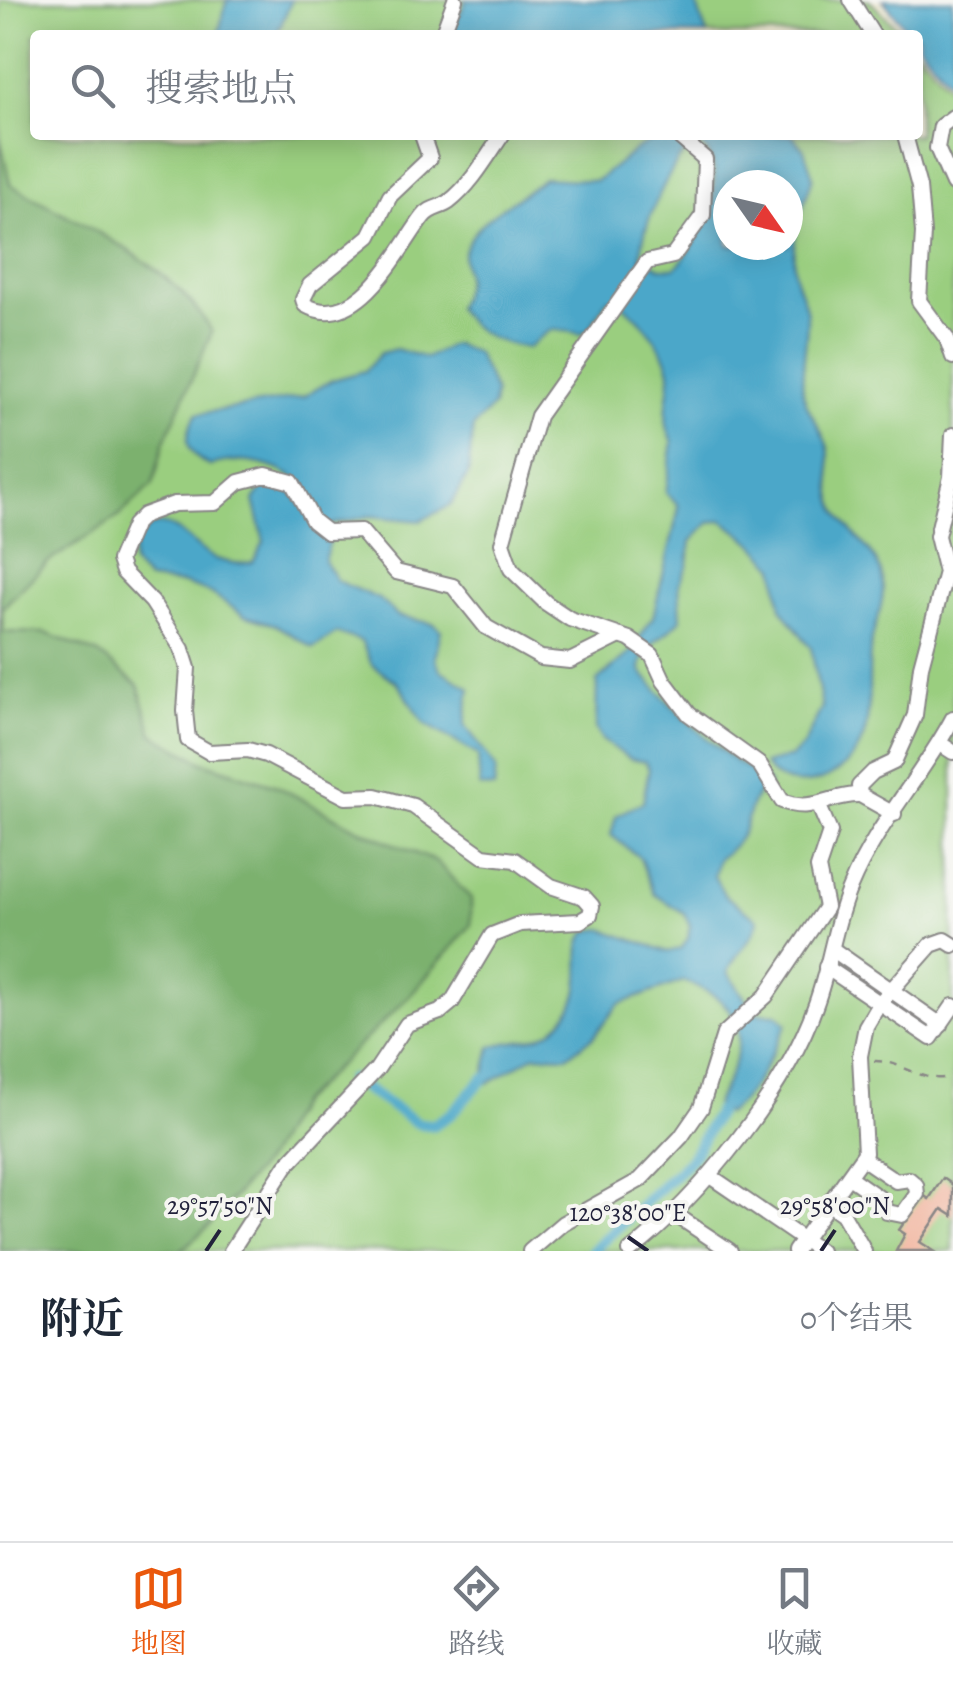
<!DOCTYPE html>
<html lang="zh">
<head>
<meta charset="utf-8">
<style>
  :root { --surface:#fff; --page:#f6f6f7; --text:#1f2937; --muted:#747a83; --line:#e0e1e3; --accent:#ea580c }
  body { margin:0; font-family:Alegreya,"Noto Serif SC",serif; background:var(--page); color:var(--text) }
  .compass { position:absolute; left:713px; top:170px; width:90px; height:90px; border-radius:50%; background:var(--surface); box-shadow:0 5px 25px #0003; rotate:124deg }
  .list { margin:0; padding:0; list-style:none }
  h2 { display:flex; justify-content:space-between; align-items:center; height:130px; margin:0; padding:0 40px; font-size:42px }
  h2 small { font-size:32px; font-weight:400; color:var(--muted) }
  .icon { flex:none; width:55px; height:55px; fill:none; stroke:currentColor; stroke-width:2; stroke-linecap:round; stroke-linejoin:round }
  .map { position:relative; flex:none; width:953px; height:1251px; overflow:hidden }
  .search { position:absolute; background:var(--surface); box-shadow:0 5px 25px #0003; left:30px; right:30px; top:30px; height:110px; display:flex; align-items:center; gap:25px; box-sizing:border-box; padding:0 35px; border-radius:10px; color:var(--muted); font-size:38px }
  .sheet { height:290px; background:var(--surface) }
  nav { display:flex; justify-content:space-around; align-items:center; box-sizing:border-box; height:140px; border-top:2px solid var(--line); background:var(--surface); font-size:28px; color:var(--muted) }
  nav a { display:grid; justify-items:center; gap:5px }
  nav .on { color:var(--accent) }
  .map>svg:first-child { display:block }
  .green { fill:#9ace7f; stroke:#5e785d; stroke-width:2.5; fill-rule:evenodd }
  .forest { fill:#7bb16e; stroke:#4e6a54; stroke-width:2.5 }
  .water { fill:#4ba7c9; stroke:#366482; stroke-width:2.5; fill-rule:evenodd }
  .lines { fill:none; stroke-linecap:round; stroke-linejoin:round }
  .canal { stroke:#4ba7c9; stroke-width:11 }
  .building { fill:#f2b099 }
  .minor-casing { stroke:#888686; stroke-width:18 }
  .path { stroke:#888686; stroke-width:2.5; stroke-dasharray:8 8; stroke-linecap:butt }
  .minor { stroke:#fff; stroke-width:14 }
  .ticks { fill:none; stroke:#22223b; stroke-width:4 }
  .ticks-label { font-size:25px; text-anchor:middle; fill:#22223b; stroke:#f6f6f2; stroke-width:8; stroke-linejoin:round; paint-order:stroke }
</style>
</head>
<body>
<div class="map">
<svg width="953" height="1251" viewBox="0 0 953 1251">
  <rect width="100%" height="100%" fill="#f6f6f2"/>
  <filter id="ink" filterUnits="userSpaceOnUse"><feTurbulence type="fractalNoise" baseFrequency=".01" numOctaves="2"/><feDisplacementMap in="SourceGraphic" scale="20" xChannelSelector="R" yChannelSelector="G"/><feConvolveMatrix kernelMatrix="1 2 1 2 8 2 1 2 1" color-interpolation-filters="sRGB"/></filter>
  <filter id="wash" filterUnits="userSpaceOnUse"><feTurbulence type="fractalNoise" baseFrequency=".0048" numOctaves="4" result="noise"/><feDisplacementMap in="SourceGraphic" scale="40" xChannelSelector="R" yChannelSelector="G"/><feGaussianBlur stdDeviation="2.25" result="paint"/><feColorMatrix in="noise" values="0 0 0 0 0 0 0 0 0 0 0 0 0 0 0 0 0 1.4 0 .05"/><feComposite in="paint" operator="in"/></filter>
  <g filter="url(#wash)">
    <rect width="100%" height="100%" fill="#eee9d1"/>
    <!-- green -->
    <path class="green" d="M0 0H869L905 35H35V135H918V51L953 92V1251H85L0 732ZM728 185H788V245H728Z"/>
    <!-- forest -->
    <path class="forest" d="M0 137 10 184C79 225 172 260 212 332L164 443 153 484 118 517 48 562 2 608 3 632 46 633 99 654 138 685 153 734 203 762 277 786 358 829 437 862 471 899V925L408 998 298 1104 268 1157 209 1226 180 1251H0Z"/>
    <!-- water -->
    <g class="water">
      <path d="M227 0H292L276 35H218Z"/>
      <path d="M466 0H695L707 35H451Z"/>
      <path d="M883 0H953V86L918 44V35H911Z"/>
      <path d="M663 135H792L804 150 813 177C802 209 789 239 795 274 797 289 807 301 807 317 808 338 800 374 803 393 806 411 823 429 828 448 832 468 828 490 836 508 847 533 878 551 882 577 887 603 872 626 870 652 866 694 879 741 838 771 815 788 779 789 764 764L791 757 803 746 822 707 811 648 781 608 775 566 752 542 722 520 709 523 691 541 688 564 679 585 681 619C665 639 641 642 641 671 668 705 698 732 731 758 744 769 758 770 769 784 734 812 762 828 718 859L714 876 725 896 758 919C755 941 734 952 728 972L754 1013 777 1014 787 1024C770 1055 756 1094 726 1114L715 1104C747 1047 756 1006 683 981L619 1004 593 1037 567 1056 535 1055 488 1083 484 1078 491 1047C510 1039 534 1043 552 1030 599 993 566 952 588 931L602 929 668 952 680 949 688 939 690 925 684 913 654 894 640 858 611 835 616 816 643 802 649 769 645 762 630 759 602 740 596 729 597 681 630 653 653 617 678 512V504L666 493C669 473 670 460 673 441 659 420 671 396 670 372 668 351 629 298 607 299L590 328 581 334C547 327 554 326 528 348 495 342 477 336 456 308 459 301 463 293 465 285 468 270 459 261 466 246 483 212 518 202 543 178L596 181 638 148ZM694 141C739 162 701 245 675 268H661L641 257C642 224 670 165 694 141ZM728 185H788V245H728Z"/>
      <path d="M453 344 476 353 495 392 493 406 473 427 468 475 451 505 420 521 370 516 325 526C313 516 313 504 306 491 291 465 236 454 210 466 185 454 182 437 197 414L303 397 332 380 365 371 381 353 396 349 426 358Z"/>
      <path d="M268 482 287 486 327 536 330 541 324 561 337 581 379 599 398 616 434 624 441 630 435 658 440 670 470 688 465 725 496 768 494 788 480 787 478 755 424 723 398 683 372 665 361 641 337 633 313 648 276 625 245 616 211 593 184 584 148 580 133 565C131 554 134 545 141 535 166 504 194 550 214 558 227 563 240 565 253 562L264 542 254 500Z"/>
    </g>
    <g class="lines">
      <!-- canal -->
      <g class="canal">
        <path d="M350 1079 417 1123 433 1125 451 1114 484 1078"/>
        <path d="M592 1251 691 1159 718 1111"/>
      </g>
    </g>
    <g id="blocks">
      <!-- building -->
      <path class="building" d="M943 1178 953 1185V1216L942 1209 920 1242 934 1251H896L905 1234 899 1230 923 1195 929 1199Z"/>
    </g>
  </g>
  <g filter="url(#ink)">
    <use href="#blocks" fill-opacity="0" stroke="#888686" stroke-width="2.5"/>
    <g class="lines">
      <defs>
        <g id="minor">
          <path d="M851 0 873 35"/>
          <path d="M442 35 455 0"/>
          <path d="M953 117 941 126 937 148 953 184"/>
          <path d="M422 135 430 158 390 196 370 236 310 285 303 299 305 305C358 335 399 248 423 217 430 207 441 208 449 202 471 185 487 157 502 135"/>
          <path d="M677 135 705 159 703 215 673 256 647 262 538 416 502 543 511 569 546 603 570 619 629 639 652 655 664 681 689 714 760 765 782 801C813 814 831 794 860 795"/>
          <path d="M905 135 919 187 923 233 919 301 947 339 953 357"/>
          <path d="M939 743 953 752"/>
          <path d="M894 814 860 795 859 786 873 772 894 762 915 715 921 666 946 572 937 536 951 477 953 435"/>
          <path d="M832 949 941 1025"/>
          <path d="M826 967 931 1038 953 1006"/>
          <path d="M710 1176 820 1251"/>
          <path d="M849 1177 882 1200 887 1212 902 1215 917 1194 916 1185 909 1179 896 1181 862 1158"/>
          <path d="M829 1204 843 1214 864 1251"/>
          <path d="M676 1215 730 1251"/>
          <path d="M231 1251 286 1166 377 1069 407 1024 440 1012 452 1002 492 935 520 924 580 921 590 915 592 906 584 897 551 886 515 860 483 856 413 806 376 796 346 797 266 755 248 750 209 752 188 740 185 711 188 668 182 649 152 602 123 572 119 560 134 525 144 515 174 504 215 503 239 482 266 475 292 482 313 521 327 532 361 531 396 572 453 586 486 627 541 658 570 661 620 636"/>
          <path d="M530 1251 563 1223 640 1180 681 1137 701 1108 724 1034 766 996 826 907 818 868 830 832 819 806"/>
          <path d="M630 1251C700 1198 787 1088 816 1004 830 966 834 924 850 887 875 826 923 775 953 718"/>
          <path d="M795 1251 865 1153 860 1056 866 1026 879 1004 931 945 945 940 953 945"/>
        </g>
      </defs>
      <!-- minor casing -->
      <use href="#minor" class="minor-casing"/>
      <!-- path -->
      <path class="path" d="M874 1061C903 1060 923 1086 953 1076"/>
      <!-- minor -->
      <use href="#minor" class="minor"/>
    </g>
  </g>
  <!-- ticks -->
  <path class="ticks" d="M628 1237 648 1251M206 1251 220 1230M821 1251 835 1230"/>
  <g class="ticks-label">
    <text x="220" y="1214">29°57'50"N</text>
    <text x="835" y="1214">29°58'00"N</text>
    <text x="628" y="1221">120°38'00"E</text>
  </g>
</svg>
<svg class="compass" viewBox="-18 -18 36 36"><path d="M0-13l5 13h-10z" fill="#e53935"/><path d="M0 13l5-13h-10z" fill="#747a83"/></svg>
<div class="search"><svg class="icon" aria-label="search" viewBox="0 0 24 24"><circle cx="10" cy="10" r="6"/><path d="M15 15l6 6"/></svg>搜索地点</div>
</div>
<section class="sheet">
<h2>附近<small>0个结果</small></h2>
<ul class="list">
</ul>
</section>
<nav>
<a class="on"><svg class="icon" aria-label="map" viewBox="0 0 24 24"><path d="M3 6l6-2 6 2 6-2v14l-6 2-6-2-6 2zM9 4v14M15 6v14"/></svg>地图</a>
<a><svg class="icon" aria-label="directions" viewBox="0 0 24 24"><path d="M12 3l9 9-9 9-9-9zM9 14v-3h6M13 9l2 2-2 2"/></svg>路线</a>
<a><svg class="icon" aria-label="saved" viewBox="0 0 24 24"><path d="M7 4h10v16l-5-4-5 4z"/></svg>收藏</a>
</nav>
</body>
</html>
